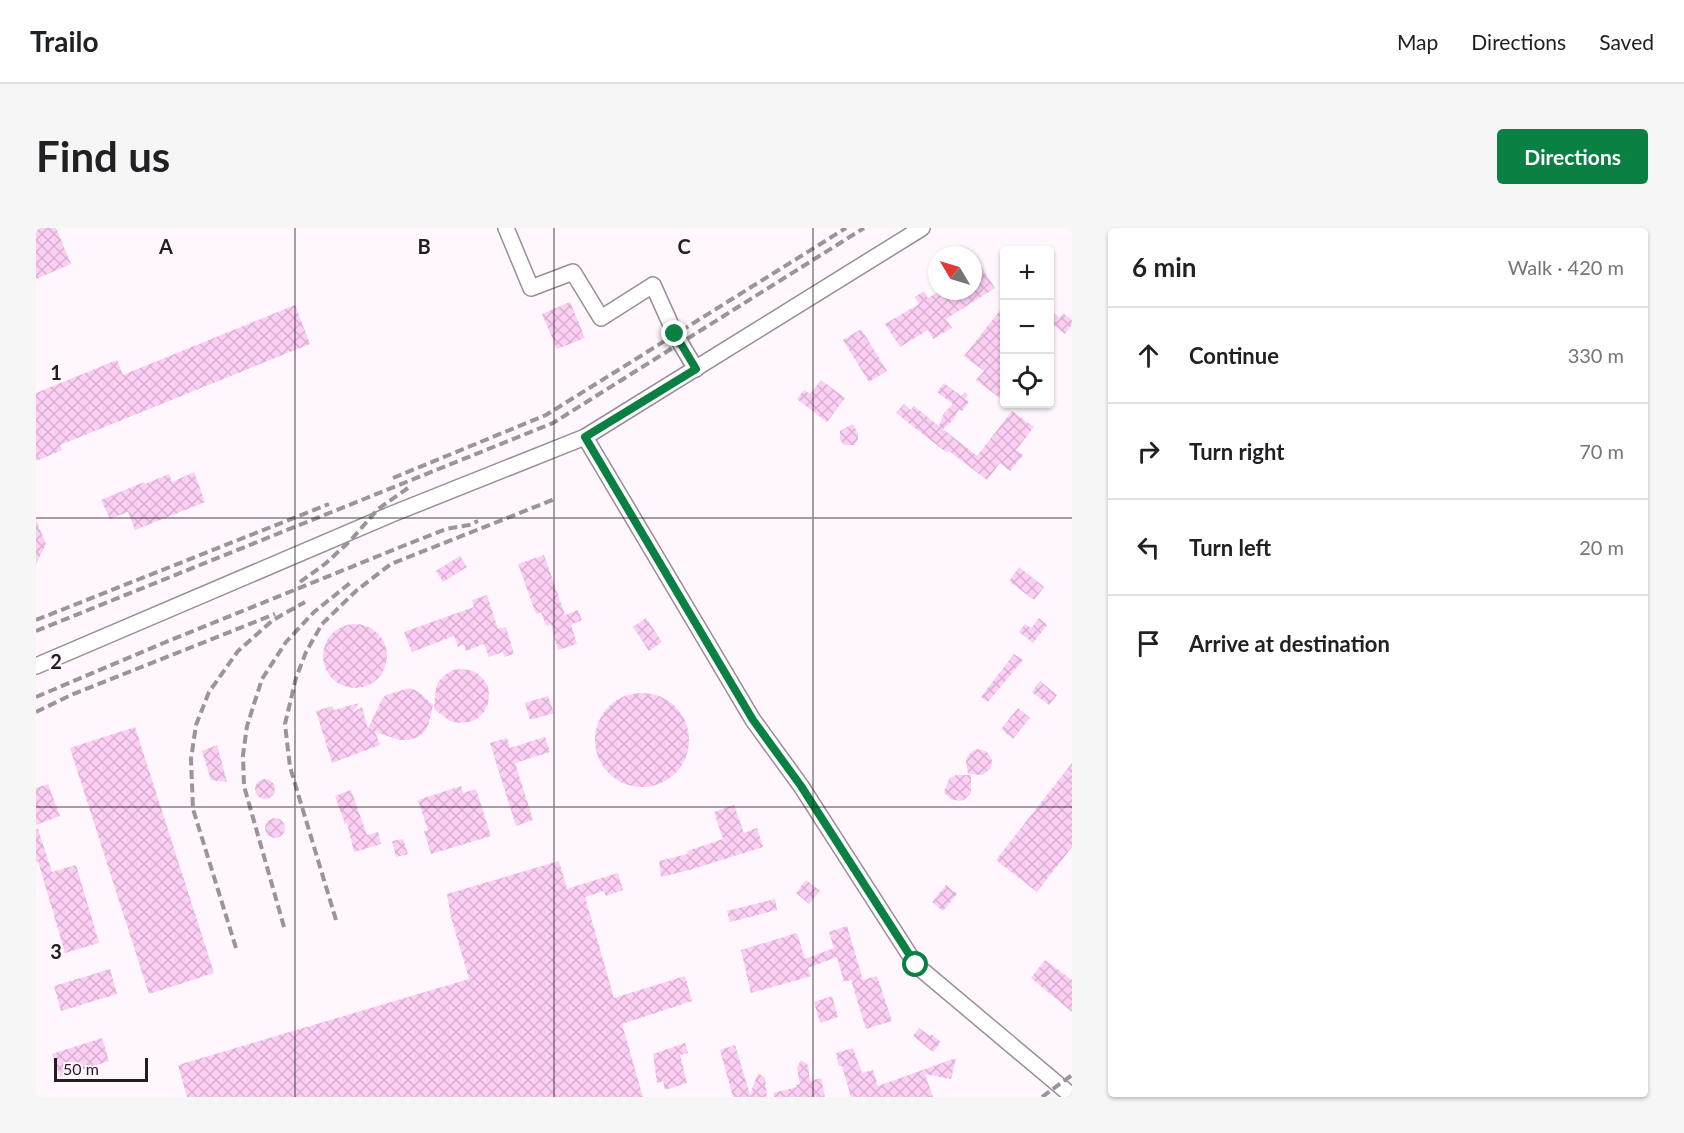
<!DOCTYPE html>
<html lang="en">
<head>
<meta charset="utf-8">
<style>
  :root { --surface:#fff; --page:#f6f6f6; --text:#202124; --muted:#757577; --line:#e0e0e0; --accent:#0b8043 }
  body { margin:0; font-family:Lato,sans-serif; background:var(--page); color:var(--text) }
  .controls { position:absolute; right:18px; top:18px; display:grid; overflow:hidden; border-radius:6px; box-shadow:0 2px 4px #0004 }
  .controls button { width:54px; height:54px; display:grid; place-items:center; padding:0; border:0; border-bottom:2px solid var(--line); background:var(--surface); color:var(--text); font:30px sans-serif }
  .compass { position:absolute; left:892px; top:18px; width:54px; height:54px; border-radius:50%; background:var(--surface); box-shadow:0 2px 4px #0004; rotate:308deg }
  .scale { position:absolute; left:18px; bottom:15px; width:94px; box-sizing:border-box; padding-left:6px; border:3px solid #221d21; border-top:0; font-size:16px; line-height:21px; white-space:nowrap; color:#221d21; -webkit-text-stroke:4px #fff7fd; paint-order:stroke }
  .stop { position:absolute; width:18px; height:18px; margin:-14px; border:4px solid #0b8043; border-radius:50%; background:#fff }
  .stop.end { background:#0b8043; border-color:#fff; box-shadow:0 2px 6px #0008 }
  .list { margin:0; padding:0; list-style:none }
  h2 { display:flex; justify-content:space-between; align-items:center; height:78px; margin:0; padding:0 24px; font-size:26px }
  h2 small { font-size:20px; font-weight:400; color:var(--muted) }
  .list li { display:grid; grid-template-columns:39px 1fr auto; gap:18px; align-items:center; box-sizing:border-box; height:96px; padding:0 24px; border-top:2px solid var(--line) }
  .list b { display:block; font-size:22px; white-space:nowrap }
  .list em { font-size:20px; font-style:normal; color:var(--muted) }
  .icon { flex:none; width:33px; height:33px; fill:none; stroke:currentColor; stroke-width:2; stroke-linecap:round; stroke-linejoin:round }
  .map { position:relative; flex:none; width:1036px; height:869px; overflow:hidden; border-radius:6px }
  header { display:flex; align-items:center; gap:36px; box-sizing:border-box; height:84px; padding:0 30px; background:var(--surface); border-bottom:2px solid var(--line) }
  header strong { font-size:28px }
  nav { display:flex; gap:33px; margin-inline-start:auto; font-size:21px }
  .intro { display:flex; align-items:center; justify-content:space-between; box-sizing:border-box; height:144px; padding:0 36px }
  h1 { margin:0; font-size:42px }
  .button { padding:15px 27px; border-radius:6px; background:var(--accent); color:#fff; font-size:21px; font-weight:700 }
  main { display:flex; gap:36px; padding:0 36px }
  aside { flex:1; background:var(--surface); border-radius:6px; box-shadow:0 2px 4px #0004 }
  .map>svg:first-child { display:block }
  .building { fill:url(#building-cross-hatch) }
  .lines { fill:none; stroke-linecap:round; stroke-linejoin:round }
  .minor-casing { stroke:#9a8d97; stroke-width:18 }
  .minor { stroke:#fff; stroke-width:15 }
  .rail { stroke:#9b9499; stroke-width:4; stroke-dasharray:9 4.5; stroke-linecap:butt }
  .route { stroke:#0b8043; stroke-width:8 }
  .grid { fill:none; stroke:#221d21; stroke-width:1.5; stroke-opacity:0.55 }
  .grid-label { font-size:20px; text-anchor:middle; font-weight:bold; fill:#221d21; stroke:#fff7fd; stroke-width:5; stroke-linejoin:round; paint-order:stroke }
</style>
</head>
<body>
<header>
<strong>Trailo</strong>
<nav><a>Map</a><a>Directions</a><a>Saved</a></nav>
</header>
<div class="intro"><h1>Find us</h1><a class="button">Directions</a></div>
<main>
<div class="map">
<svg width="1036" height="869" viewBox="0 0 1036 869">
  <defs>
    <pattern id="building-cross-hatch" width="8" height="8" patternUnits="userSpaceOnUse" patternTransform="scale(1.5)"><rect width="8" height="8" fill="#fccef4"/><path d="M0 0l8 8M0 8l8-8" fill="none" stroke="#d8b0d1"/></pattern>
  </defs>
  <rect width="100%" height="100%" fill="#fff7fd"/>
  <!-- building -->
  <g class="building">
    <path d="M0 0H20L35 36 0 51Z"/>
    <path d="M944 37 959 60 910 91 916 100 897 111 892 102 864 119 849 96 883 76 879 69 888 63 892 70 903 63H937V42Z"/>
    <path d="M534 74 549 110 521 121 506 86Z"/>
    <path d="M969 76V174L940 152 948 143 928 128Z"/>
    <path d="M259 77 274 116 24 217 26 222 0 233V165L81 132 87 147Z"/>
    <path d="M1014 82 1024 90 1027 85 1036 92V96L1029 106 1014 94Z"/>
    <path d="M825 101 851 143 833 154 807 112Z"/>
    <path d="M785 152 809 170 791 194 761 171 768 162 774 166Z"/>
    <path d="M908 155 925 168 929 164 932 167 929 171 933 174 926 183 923 181 917 192 907 201 941 228 976 183 998 199 980 222 987 227 974 243 964 235 951 252 913 223 911 225 860 185 868 176 875 182 878 178 903 198 908 185 917 176 901 164Z"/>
    <path d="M817 196 822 206V212L818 217H808L804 212V203Z"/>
    <path d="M158 244 169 274 99 302 92 284 74 291 65 272 108 254 109 256 133 246 136 254Z"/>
    <path d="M0 292 10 316 0 336Z"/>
    <path d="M508 327 529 387 542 382 546 392 535 397 541 416 522 422 515 396 510 398 505 384 500 386 482 336Z"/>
    <path d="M424 328 431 339 407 354 400 343Z"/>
    <path d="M983 339 1008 359 998 372 973 353Z"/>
    <path d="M451 367 462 401 470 399 478 426 468 429 467 424 453 429 448 416 430 423 428 416 422 419 418 408 376 424 368 404 438 379 436 372Z"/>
    <path d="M610 390 626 414 613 423 597 399Z"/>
    <path d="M1003 390 1011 397 997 415 983 404 989 396 995 400Z"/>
    <circle cx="319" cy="428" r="32"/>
    <path d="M978 426 987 432 952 474 945 469Z"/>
    <path d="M425 441 433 442 441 445 447 451 452 458 453 466 452 476 448 484 441 491 433 494 423 495 414 493 398 481 400 460 403 453 409 447 417 442Z"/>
    <path d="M1004 453 1021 467 1013 477 996 464Z"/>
    <path d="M374 460 383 464 397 477 393 495 389 503 382 509 373 512H364L339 504 344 517 296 535 280 483 296 478 298 482 323 475 316 485 326 479 332 501 346 471 350 467Z"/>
    <circle cx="606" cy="512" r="47"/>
    <path d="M512 468 518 485 494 492 489 475Z"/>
    <path d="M982 480 994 490 977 511 965 501Z"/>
    <path d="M99 499 178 745 113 766 34 520Z"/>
    <path d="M509 509 514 524 479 535 497 592 480 598 454 515 471 510 474 520Z"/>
    <path d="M181 517 191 554 175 552 166 523Z"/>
    <path d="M941 521 949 523 952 525 956 532 955 540 948 546 945 547 932 546 930 533 931 529 937 523Z"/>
    <path d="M1036 535V619L1001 664 960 632Z"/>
    <path d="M920 547H935V562L934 566 928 572 924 573 915 571 908 564 913 551Z"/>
    <circle cx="229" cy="561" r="10"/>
    <path d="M12 556 24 588 0 597V560Z"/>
    <path d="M425 558 427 565 440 561 455 608 395 626 388 603 392 602 382 572Z"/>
    <path d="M315 562 331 607 342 604 345 616 318 624 311 595 309 596 299 568Z"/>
    <path d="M698 577 708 605 721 600 727 619 657 641 625 649 623 633 652 626 651 623 687 611 678 584Z"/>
    <circle cx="239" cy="600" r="10"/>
    <path d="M0 601H2L16 644 40 637 63 715 29 725 2 633 0 634Z"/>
    <path d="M367 611 372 626 360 629 356 613Z"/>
    <path d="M523 633 531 661 582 645 587 662 570 668 568 663 549 669 578 770 649 748 656 773 586 796 607 869H151L142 837 433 751 415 689 411 666Z"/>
    <path d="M770 652 784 663 773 676 760 665Z"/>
    <path d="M910 657 921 666 907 683 896 674Z"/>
    <path d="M739 671 741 682 694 694 691 683Z"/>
    <path d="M811 698 827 752 841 748 856 793 830 801 815 752 808 754 801 729 772 740 775 748 715 765 705 722 761 705 769 731 798 720 793 704Z"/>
    <path d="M1009 732 1036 752V784L995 750Z"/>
    <path d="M74 741 81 766 25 783 18 758Z"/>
    <path d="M796 768 802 789 784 795 778 774Z"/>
    <path d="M883 800 894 808 895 806 905 814 897 824 877 808Z"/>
    <path d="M66 810 73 833 24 849 16 826Z"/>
    <path d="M649 815 652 825 644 827 651 855 629 862 627 853 621 855 617 826Z"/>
    <path d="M699 817 714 867 722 845 729 850 731 869H697L684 822Z"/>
    <path d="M817 820 826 845 837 842 842 858 920 830 915 851 889 846 897 869H815L806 838H803L800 825Z"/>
    <path d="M765 832 772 837 774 853 785 850 789 869H738L737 865 761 859 760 857 764 856 761 840Z"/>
  </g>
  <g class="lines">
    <defs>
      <g id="minor">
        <path d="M470 0 495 60 537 44 565 90 617 57 639 106 660 141"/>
        <path d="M549 209 717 492 765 558 880 737 1036 868"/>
        <path d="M0 438 356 286 549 209 886 0"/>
      </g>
    </defs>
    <!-- minor casing -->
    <use href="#minor" class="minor-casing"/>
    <!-- minor -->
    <use href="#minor" class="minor"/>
    <!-- rail -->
    <g class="rail">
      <path d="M357 250 510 187 810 0"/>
      <path d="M264 354 289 336 314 313 342 281 372 260"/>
      <path d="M0 392 293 276"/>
      <path d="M0 403 517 195 828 0"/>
      <path d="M0 469 125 416 367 318 410 301 433 297 442 293"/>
      <path d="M0 484 35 467 239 386"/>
      <path d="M300 692 254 539 249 496 260 450 270 424 286 396 321 362 355 336 519 271"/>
      <path d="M248 699 208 558 207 527 211 498 226 451 250 414 278 384 314 355"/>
      <path d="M200 720 157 581 155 531 160 497 173 464 202 423 237 392 269 374"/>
      <path d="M1006 869 1036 847"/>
    </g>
  </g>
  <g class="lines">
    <!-- route -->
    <path class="route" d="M639 106 660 141 549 209 717 492 765 558 880 737"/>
  </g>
  <!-- grid -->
  <path class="grid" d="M259 0V869M518 0V869M777 0V869M0 290H1036M0 579H1036"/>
  <g class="grid-label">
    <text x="130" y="26">A</text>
    <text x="388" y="26">B</text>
    <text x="648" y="26">C</text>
    <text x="20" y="152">1</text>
    <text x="20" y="441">2</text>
    <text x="20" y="731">3</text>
  </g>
</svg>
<div class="controls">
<button>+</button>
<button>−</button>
<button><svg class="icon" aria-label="locate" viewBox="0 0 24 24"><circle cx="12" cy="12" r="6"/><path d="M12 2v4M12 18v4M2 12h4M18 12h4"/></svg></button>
</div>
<svg class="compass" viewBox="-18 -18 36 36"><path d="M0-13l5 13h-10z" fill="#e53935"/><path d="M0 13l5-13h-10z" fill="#757577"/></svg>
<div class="scale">50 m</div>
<div class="stop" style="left:880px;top:737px"></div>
<div class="stop end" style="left:639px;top:106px"></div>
</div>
<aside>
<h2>6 min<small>Walk · 420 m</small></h2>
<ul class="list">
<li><svg class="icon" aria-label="ahead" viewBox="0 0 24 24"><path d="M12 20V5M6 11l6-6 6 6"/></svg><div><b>Continue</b></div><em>330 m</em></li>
<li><svg class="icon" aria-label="right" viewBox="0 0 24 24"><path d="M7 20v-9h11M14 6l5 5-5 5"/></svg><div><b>Turn right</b></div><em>70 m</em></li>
<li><svg class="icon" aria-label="left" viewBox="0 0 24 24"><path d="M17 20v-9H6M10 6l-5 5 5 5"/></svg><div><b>Turn left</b></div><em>20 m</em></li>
<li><svg class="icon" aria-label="arrive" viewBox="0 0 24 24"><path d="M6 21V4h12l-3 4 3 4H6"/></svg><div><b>Arrive at destination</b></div></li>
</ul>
</aside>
</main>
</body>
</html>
